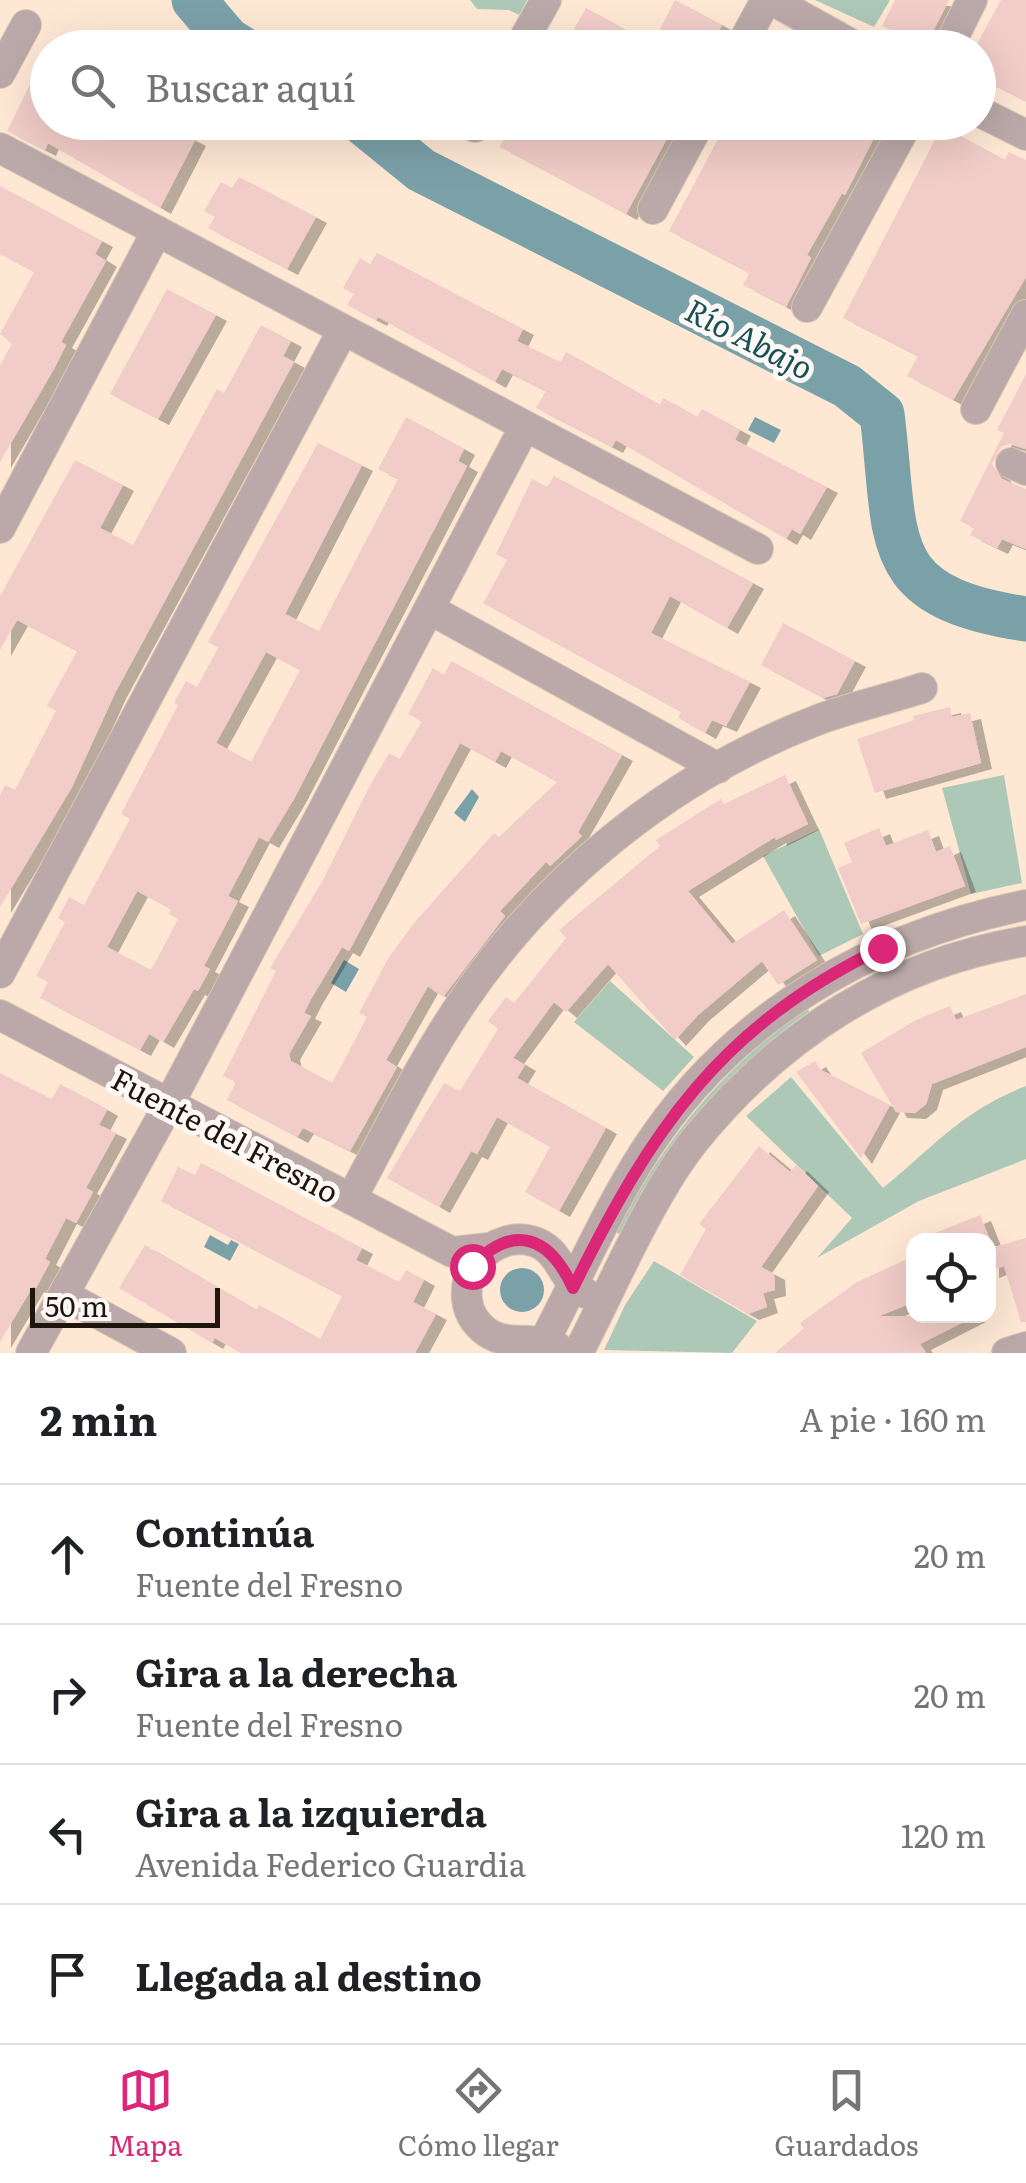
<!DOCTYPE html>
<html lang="es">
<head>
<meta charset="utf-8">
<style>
  :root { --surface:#fff; --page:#f6f6f6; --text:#202124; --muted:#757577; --line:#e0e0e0; --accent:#db2777 }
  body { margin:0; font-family:Literata,serif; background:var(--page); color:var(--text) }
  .controls { position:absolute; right:30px; bottom:30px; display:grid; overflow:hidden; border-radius:20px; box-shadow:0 10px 40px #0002 }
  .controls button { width:90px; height:90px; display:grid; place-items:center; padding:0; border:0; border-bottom:2px solid var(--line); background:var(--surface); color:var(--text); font:50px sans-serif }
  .scale { position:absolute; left:30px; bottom:25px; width:190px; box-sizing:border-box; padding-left:10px; border:5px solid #1e150c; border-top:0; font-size:28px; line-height:35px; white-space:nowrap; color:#1e150c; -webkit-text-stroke:8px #fef9f4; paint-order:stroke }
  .stop { position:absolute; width:30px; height:30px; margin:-22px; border:8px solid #db2777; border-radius:50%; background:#fff }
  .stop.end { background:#db2777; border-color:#fff; box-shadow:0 2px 10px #0008 }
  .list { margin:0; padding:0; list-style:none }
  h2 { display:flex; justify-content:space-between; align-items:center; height:130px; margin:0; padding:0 40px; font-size:42px }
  h2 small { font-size:32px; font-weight:400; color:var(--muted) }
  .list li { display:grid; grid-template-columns:65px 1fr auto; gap:30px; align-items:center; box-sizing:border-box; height:140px; padding:0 40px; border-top:2px solid var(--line) }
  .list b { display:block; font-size:38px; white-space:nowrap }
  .list p { margin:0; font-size:32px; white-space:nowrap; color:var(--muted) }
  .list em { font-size:32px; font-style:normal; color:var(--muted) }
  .icon { flex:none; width:55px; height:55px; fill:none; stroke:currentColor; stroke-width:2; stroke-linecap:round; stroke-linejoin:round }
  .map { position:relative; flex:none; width:1026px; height:1353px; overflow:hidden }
  .search { position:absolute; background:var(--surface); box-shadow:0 10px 40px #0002; left:30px; right:30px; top:30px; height:110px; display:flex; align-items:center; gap:25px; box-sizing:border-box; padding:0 35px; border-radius:55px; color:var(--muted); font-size:38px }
  .sheet { height:690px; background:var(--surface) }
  nav { display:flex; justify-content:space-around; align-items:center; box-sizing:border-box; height:140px; border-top:2px solid var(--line); background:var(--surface); font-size:28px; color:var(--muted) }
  nav a { display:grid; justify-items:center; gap:5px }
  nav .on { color:var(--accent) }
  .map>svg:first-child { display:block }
  .green { fill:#aec8b7 }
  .water { fill:#7ba1a8 }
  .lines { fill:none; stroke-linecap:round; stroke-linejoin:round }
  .river { stroke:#7ba1a8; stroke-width:45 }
  .building { fill:#f1ccc8; fill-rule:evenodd; filter:url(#shadow) }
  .minor-casing { stroke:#dac6b4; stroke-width:32 }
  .minor { stroke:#baa9a8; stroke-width:30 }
  .route { stroke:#db2777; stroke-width:12 }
  .labels { text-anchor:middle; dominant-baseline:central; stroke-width:10; stroke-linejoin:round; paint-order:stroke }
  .street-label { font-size:30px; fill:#1e150c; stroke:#fef9f4 }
  .water-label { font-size:32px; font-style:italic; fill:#184f58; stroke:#fef9f4 }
</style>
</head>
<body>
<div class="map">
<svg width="1026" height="1353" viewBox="0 0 1026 1353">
  <defs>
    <filter id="shadow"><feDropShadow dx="11" dy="6" stdDeviation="0" flood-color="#0004"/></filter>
  </defs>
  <rect width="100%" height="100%" fill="#fee8d4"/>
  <!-- green -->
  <g class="green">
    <path d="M470 0H527L519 15 509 10 477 9Z"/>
    <path d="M815 0H890L874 27Z"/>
    <path d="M1004 775 1022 883 971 894 942 788Z"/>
    <path d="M819 829 863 934 819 956 763 856Z"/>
    <path d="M610 981 694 1057 663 1091 574 1022Z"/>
    <path d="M808 1006 809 1012C725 1067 678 1154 623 1236L616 1232C669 1133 719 1073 808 1006Z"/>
    <path d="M791 1077 883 1188C933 1147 963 1110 1026 1086V1159L919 1201 817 1258 852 1218 746 1116Z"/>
    <path d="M654 1261 757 1321 732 1353 604 1350 625 1305Z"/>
  </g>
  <!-- water -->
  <g class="water">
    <path d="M755 417 781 430 774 443 748 430Z"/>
    <path d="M472 789 479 797 465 822 454 813Z"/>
    <path d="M344 960 359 969 346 992 331 983Z"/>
    <path d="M210 1235 228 1245 231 1240 239 1244 230 1261 204 1247Z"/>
    <circle cx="522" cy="1290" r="22"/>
  </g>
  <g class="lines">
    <!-- river -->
    <g class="river">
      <path d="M194 0 228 40 241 48"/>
      <path d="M362 122 421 170 847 386 882 414C898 542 876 596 1026 619"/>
    </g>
  </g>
  <!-- building -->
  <g class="building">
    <path d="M675 0 722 25 711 48H650Z"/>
    <path d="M895 0H949L925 47 882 26Z"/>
    <path d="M1001 0H1026V101L978 77V42Z"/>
    <path d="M586 8 631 33 623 48H563Z"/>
    <path d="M48 48V122H133L162 137 168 126 195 140 160 208 48 143 45 150 7 131Z"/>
    <path d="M512 122H676L626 214 500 147Z"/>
    <path d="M727 122H882L845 195 842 193 807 255 811 258 786 307 743 285 749 273 669 231Z"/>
    <path d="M942 126 1005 160 1009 152 1026 160V277L953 400 907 376 918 356 843 318Z"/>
    <path d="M239 177 316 217 287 269 208 228 215 217 204 211 221 182 232 188Z"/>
    <path d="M0 186 102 241 95 254 106 261 61 342 66 345 55 367 0 462V365L12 344 0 334 34 272 0 254Z"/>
    <path d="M377 253 523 329 517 341 560 362 566 352 660 405 663 398 697 417 702 409 740 430 735 440 827 487 800 534 792 529 786 539 616 440 612 447 536 408 546 391 502 369 495 382 378 317 376 320 347 305 354 294 343 288 360 258 370 264Z"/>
    <path d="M167 289 216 315 158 419 110 394Z"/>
    <path d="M261 325 291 341 283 356 294 362 115 693 72 787 0 907V795L5 785 15 790 56 711 47 706 77 651 17 620 0 650V596L75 460 123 485 100 528 133 545 217 389 224 393Z"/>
    <path d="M1026 374V449L1010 444 1001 447 992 464 1002 479 1026 489V549L1002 539 997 548 970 535 974 528 960 521 1004 433 997 430Z"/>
    <path d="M406 417 464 449 458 461 467 466 295 797 268 842 259 837 228 896 238 901 204 966 210 969 198 991 194 989 163 1042 149 1034 140 1050 40 998 48 982 36 976 65 922 58 918 69 897 84 905 130 819 121 814 178 705 174 703 186 681 197 687 218 648 208 642 318 443 362 465 285 614 319 631 398 479 378 469ZM266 652 300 670 251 762 216 743ZM137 891 171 909 169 914 178 919 151 970 107 947Z"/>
    <path d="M554 476 753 583 727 628 670 596 651 633 750 682 726 726 712 720 705 733 678 718 681 712 483 603 507 560 496 554 532 479 547 487Z"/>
    <path d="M783 623 855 661 837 694 823 698 761 665Z"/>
    <path d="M451 661 622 755 578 832 582 836 550 866 546 862 500 911 505 916 443 997 428 986 386 1060 397 1067 350 1151 303 1128 297 1137 227 1100 236 1082 223 1076 276 971 270 968 323 880 368 789 389 753 400 759 422 721 408 714 433 668 444 675ZM460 743 495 762 501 751 557 782 499 837 494 833 415 922 389 957 359 1013 367 1017 332 1083 291 1061 289 1054 311 1016 304 1013 311 999 342 947 349 951Z"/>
    <path d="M950 707 952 717 970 713 981 763 875 793 857 739 914 720 913 716Z"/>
    <path d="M785 775 808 824 776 840 775 837 688 891 732 944 784 910 817 960 778 985 762 961 698 1015 675 1040 608 964 566 1012 554 1002 513 1058 525 1065 517 1078 606 1128 559 1211 525 1192 550 1147 497 1117 477 1154 471 1151 439 1207 387 1178 444 1083 460 1091 498 1029 488 1021 506 997 514 1003 566 938 559 930 660 846 656 840 721 799 724 804Z"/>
    <path d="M879 828 886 846 928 830 936 852 950 846 965 886 861 924 838 868 852 862 844 843Z"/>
    <path d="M1026 994V1047L932 1084 926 1104 915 1113 896 1112 861 1053 916 1020 950 1006 956 1020Z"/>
    <path d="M815 1061 821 1070 890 1105 861 1158 796 1072Z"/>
    <path d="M0 1073 52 1099 60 1084 81 1095 107 1110 99 1125 116 1133 86 1188 93 1192 76 1223 66 1218 45 1259 50 1262 36 1288 33 1286 0 1342Z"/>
    <path d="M759 1146 790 1172 796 1165 818 1186 761 1267 774 1274 775 1290 763 1293 767 1307 748 1314 680 1275 706 1229 699 1224Z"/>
    <path d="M201 1163 362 1248 356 1260 399 1282 406 1270 424 1280 413 1302 436 1314 415 1353H241L215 1338 212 1343 119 1288 145 1245 256 1310 259 1305 320 1339 342 1296 161 1201 178 1167 195 1175Z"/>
    <path d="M980 1215 990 1240H920V1239Z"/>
    <path d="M1026 1238V1322H1021L1004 1266 988 1272V1249Z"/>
    <path d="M914 1256V1302L879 1316H975L920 1344 926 1353H775L804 1328 800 1323 857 1282Z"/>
  </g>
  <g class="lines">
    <defs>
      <g id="minor">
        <path d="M772 0 858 48"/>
        <path d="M519 48 546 0"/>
        <path d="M740 48 766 0"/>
        <path d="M948 48 972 0"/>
        <path d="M0 73 26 25"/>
        <path d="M978 111 1026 135"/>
        <path d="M475 127 478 122"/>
        <path d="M0 148 758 549"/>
        <path d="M653 209 700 122"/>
        <path d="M807 307 908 122"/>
        <path d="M976 409 1026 315"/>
        <path d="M1011 463 1026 470"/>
        <path d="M0 528 157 231"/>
        <path d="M431 610 718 768"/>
        <path d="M0 973 343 330"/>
        <path d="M0 1015 452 1252 489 1248"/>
        <path d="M351 1199C387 1133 420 1064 463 1001 548 875 677 773 820 719 853 707 888 699 922 688"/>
        <path d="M64 1295 171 1353"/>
        <path d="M557 1347C534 1334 507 1349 484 1330 443 1296 481 1228 532 1241 562 1249 561 1282 585 1293"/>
        <path d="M31 1353 169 1104 525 426"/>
        <path d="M538 1353C574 1286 604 1215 645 1151 732 1016 872 936 1026 905"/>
        <path d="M578 1353C612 1288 650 1196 695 1140 781 1034 892 963 1026 941"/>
        <path d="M1007 1353 1026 1347"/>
      </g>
    </defs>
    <!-- minor casing -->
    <use href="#minor" class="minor-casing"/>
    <!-- minor -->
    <use href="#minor" class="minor"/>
  </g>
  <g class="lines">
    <!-- route -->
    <path class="route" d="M472 1266C514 1222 550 1237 573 1288 651 1130 719 1027 882 948"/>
  </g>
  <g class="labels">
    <!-- street labels -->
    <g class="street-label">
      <text transform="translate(226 1134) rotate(28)">Fuente del Fresno</text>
    </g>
    <!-- water labels -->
    <g class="water-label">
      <text transform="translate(750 337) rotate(27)">Río Abajo</text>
    </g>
  </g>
</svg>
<div class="controls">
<button><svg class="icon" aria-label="locate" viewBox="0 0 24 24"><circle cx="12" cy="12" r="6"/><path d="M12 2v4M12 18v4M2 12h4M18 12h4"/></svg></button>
</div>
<div class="scale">50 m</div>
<div class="stop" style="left:472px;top:1266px"></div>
<div class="stop end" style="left:882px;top:948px"></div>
<div class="search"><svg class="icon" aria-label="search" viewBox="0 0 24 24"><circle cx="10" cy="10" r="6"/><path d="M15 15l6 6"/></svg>Buscar aquí</div>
</div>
<section class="sheet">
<h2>2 min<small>A pie · 160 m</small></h2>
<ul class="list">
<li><svg class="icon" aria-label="ahead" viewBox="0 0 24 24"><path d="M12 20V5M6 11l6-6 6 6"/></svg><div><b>Continúa</b><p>Fuente del Fresno</p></div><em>20 m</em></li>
<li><svg class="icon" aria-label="right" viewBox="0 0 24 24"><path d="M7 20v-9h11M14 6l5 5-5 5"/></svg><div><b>Gira a la derecha</b><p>Fuente del Fresno</p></div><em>20 m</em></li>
<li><svg class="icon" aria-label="left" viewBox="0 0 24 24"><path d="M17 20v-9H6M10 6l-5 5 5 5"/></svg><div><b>Gira a la izquierda</b><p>Avenida Federico Guardia</p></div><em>120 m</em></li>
<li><svg class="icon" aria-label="arrive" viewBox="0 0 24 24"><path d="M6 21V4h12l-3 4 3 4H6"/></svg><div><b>Llegada al destino</b></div></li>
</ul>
</section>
<nav>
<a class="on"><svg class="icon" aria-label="map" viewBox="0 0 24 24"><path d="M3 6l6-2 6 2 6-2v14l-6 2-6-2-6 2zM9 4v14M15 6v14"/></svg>Mapa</a>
<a><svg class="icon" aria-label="directions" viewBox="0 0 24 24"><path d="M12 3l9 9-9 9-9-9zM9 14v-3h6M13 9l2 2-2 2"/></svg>Cómo llegar</a>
<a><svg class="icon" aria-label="saved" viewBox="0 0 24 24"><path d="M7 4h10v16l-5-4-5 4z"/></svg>Guardados</a>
</nav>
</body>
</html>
